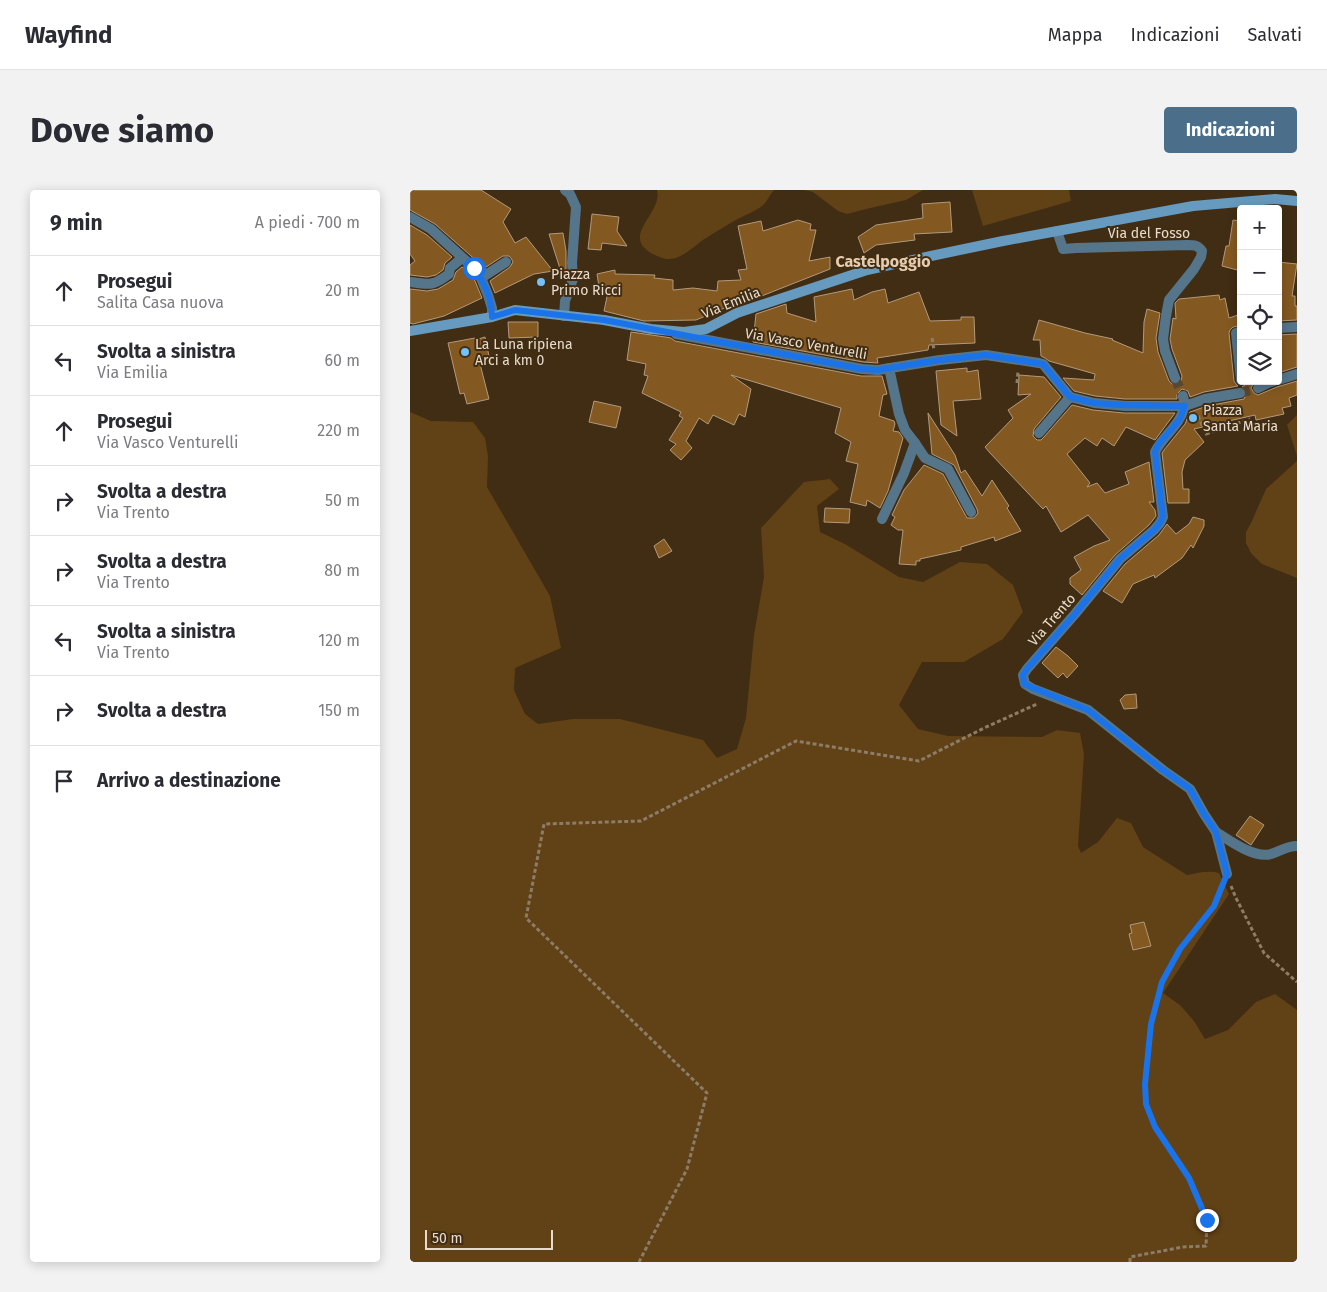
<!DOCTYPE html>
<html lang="it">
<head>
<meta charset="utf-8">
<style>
  :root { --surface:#fff; --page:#f2f2f3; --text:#2b2b33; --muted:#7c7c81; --line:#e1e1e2; --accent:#4b6e8b }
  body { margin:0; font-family:"Fira Sans",sans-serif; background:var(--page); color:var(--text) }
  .controls { position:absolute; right:15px; top:15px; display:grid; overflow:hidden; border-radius:5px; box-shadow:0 2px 12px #0003 }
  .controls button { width:45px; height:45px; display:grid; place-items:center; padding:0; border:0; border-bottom:1px solid var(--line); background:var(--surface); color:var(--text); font:25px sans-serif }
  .scale { position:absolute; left:15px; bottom:12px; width:128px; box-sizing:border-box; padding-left:5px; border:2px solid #e8dbcc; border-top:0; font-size:14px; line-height:18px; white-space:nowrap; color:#e8dbcc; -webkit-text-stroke:4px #412d13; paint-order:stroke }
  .stop { position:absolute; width:15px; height:15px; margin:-11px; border:4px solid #1a73e8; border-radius:50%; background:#fff }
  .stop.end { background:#1a73e8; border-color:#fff; box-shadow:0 1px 5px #0008 }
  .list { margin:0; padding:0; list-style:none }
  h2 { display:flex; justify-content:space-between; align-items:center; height:65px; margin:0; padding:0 20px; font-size:21px }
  h2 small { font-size:16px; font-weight:400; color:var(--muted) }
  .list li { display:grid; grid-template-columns:32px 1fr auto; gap:15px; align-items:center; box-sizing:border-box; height:70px; padding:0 20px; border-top:1px solid var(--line) }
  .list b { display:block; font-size:19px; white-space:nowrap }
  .list p { margin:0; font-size:16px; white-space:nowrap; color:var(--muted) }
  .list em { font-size:16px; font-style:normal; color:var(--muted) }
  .icon { flex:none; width:28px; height:28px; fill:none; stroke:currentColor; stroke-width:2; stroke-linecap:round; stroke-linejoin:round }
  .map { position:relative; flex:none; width:887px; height:1072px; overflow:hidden; border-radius:5px }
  header { display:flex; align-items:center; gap:30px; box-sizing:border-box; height:70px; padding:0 25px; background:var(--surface); border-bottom:1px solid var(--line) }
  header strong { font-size:24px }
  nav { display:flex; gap:28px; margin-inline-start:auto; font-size:18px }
  .intro { display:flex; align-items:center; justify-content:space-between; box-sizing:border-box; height:120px; padding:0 30px }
  h1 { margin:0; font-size:35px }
  .button { padding:12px 22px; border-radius:5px; background:var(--accent); color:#fff; font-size:18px; font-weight:700 }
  main { display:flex; gap:30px; padding:0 30px }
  aside { flex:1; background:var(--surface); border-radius:5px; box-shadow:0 2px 12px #0003 }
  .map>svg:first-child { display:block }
  .green { fill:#614116 }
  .building { fill:#845921; stroke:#b2997d }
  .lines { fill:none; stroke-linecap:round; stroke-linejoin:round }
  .street-tunnel { stroke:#5a472f; stroke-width:10; stroke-dasharray:10 5; stroke-linecap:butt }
  .path { stroke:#8d7c67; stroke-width:3; stroke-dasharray:4 2.5; stroke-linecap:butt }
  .street { stroke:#55758b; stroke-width:10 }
  .secondary { stroke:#669abe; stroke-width:10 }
  .route { stroke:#1a73e8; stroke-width:6 }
  .poi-dot { fill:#73c1f6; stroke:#412d13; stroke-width:2 }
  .labels { text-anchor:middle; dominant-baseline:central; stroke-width:4; stroke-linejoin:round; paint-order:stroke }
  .street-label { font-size:14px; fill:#e8dbcc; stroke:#412d13 }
  .poi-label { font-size:14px; fill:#e8dbcc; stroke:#412d13; text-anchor:start }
  .quarter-label { font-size:16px; font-weight:bold; fill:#e6ccae; stroke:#412d13 }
</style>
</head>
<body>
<header>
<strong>Wayfind</strong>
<nav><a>Mappa</a><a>Indicazioni</a><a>Salvati</a></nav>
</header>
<div class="intro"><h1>Dove siamo</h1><a class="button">Indicazioni</a></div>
<main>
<aside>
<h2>9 min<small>A piedi · 700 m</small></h2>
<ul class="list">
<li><svg class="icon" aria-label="ahead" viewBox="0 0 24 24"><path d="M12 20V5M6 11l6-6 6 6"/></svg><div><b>Prosegui</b><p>Salita Casa nuova</p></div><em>20 m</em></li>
<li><svg class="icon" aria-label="left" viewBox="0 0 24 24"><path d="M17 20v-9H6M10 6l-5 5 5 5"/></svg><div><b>Svolta a sinistra</b><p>Via Emilia</p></div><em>60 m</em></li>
<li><svg class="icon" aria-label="ahead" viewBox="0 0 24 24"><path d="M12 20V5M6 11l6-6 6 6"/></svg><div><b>Prosegui</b><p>Via Vasco Venturelli</p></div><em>220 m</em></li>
<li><svg class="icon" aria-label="right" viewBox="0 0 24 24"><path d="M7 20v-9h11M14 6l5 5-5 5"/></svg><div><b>Svolta a destra</b><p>Via Trento</p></div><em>50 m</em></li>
<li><svg class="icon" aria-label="right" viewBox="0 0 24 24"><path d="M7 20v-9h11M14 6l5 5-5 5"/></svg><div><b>Svolta a destra</b><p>Via Trento</p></div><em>80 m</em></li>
<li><svg class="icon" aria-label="left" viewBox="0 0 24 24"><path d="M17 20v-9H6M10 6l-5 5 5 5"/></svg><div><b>Svolta a sinistra</b><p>Via Trento</p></div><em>120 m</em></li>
<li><svg class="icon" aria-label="right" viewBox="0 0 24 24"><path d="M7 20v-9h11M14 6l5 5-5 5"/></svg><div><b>Svolta a destra</b></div><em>150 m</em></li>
<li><svg class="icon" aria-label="arrive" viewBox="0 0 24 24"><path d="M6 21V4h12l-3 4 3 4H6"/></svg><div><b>Arrivo a destinazione</b></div></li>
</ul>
</aside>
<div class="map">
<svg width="887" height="1072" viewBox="0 0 887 1072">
  <rect width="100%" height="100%" fill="#412d13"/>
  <!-- green -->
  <g class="green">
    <path d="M247 0H364C360 4 357 12 353 15 348 20 333 26 326 30 315 36 304 43 293 50 283 57 271 70 257 69 249 68 234 61 231 53 224 37 252 19 247 0Z"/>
    <path d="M394 0H513L496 10 456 19 437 24 428 21 403 2Z"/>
    <path d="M562 0H659L661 11 573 36Z"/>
    <path d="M0 222 21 231 63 232 75 248 78 266 77 297 140 406 151 458 105 478 104 500 115 524 128 534 163 529H210L293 550 307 568 327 559 336 528 344 445 354 387 351 338 394 292 420 289 429 299 407 316 410 342 435 354 489 387 513 392 550 372 577 374 603 395 613 422 593 449 554 472H512L489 515 508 539 538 546 632 547 647 540 670 543 674 564 668 656 671 663 688 652 707 628 721 633 733 657 777 685C787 683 799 680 809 683L819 704 753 803 770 815 784 831 795 849 818 840 846 812 865 804 887 820V1072H0Z"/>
    <path d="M887 225V266L877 235Z"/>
    <path d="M887 271V388L852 374 841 363 836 353V342L841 333 856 299Z"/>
  </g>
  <!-- building -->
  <g class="building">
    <path d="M0 0H71L101 19 93 32 105 53 116 47 143 81 124 84 85 103 80 91 100 77 103 72 101 68 99 66H93L73 79 69 73 25 34 0 20Z"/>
    <path d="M540 12 542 42 504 44 505 50 466 55 454 63 448 47 466 35 513 28 512 14Z"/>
    <path d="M182 24 209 27 207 41 217 56 192 53 191 60 178 59Z"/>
    <path d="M388 30 401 34 400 40H406L399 71 420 67V79L344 109 329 112 286 130 234 131 194 121 198 102 190 103 187 84 205 80V84L245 85 244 88 263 90V100L283 98 307 101 308 91 331 90 328 80 337 79 328 36 351 31 353 41Z"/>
    <path d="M823 30 831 31V81L812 76 816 56H819Z"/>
    <path d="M0 35 17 45 42 67 35 73 33 80 26 85 17 87 0 85V75L5 71 0 64Z"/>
    <path d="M153 43 156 61V84L152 85 139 44Z"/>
    <path d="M868 72 887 74 882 106H885V116H887V130L868 131Z"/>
    <path d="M52 77 59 83 65 91 72 108 34 126 3 134 0 133V99L17 101 28 99 43 90 46 82Z"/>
    <path d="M442 99 444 110 462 102 475 99 478 113 509 102 520 131 551 130V127H564L565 153 519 155 518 160 467 168 468 173 453 172 343 152 346 124 376 114 377 123 406 132 404 107Z"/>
    <path d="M809 105 810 110 815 108 819 128 831 124V136L823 137 820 140 819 143 824 191 826 194 828 196 794 202 780 207 778 201 772 199 767 204V209H715L685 206 664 201 653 188 684 190 685 184 639 171 635 168 631 166 630 150H623L629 130 675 143 703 149 702 150 733 163 734 132 737 119 750 123 746 148 748 162 759 191 763 195H767L771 192 772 186 762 159 760 149 763 128 766 129 765 113 769 109Z"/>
    <path d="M98 132H128V147L99 148Z"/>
    <path d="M221 142 255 147 261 148 265 151 451 186H472L477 204 473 205 469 226 484 231 485 234 483 241 489 242 493 248 478 301 470 318 457 310 456 316 440 312 448 274 436 271 441 252 425 243 431 218 321 185 341 199 335 227 329 224 324 235 303 225 298 234 289 228 276 251 282 258 271 270 260 260 266 254 259 250 273 228 269 226 271 222 232 203 238 186 234 185 236 174 217 170Z"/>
    <path d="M887 144V177L868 183V145Z"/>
    <path d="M75 147 80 171 70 174 79 209 57 214 54 203 50 204 38 153 65 148V150Z"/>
    <path d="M557 178V182L568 180 571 209 543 211 547 246 531 235 526 181Z"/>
    <path d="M609 185 634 187 651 207 624 239 623 246 627 250H631L634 247 662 215 683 220 714 223H765L745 250 716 237 704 256 692 248 687 256 675 248 657 264 680 293 677 297 687 293 695 303 719 294 715 282 739 272 744 312H739L745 320 746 326 739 335 705 365 672 405 660 394V388L671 380 664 367 684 356 700 350 678 325 651 342 636 316 633 319 580 263 575 257 603 228 598 220 621 204 608 205Z"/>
    <path d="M838 191H846L843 194 841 198 844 203 848 205 867 197 887 191V205L879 208 881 216 872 218 874 224 846 230 845 225 784 239 794 252 775 270 772 282 773 299H779V313H758L752 263 754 260 775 234 780 222 797 216 834 209 837 202 836 199 832 197 835 195Z"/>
    <path d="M184 211 211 217 206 238 179 232Z"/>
    <path d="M518 223 545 265 551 283 555 280 572 306 582 290 599 316 597 318 611 341 585 351 584 347 551 357V360L510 369V371H506V375L489 374 493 340H488L481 335 485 327 482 325 494 300 514 275 533 284 557 328H564L568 323 567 319 544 275 522 264Z"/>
    <path d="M415 318 440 319 439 333 414 332Z"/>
    <path d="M783 327 794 330V336L783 358 781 355 772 368 745 388 744 385 723 394 712 413 693 401 715 374 749 345 757 334 766 344 779 334Z"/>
    <path d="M254 349 262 361 249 368 244 356Z"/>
    <path d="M646 457 658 466 668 476 657 488 653 483 648 488 632 473Z"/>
    <path d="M726 504 727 518 714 519 710 510 715 505Z"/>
    <path d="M840 626 854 635 841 655 826 645Z"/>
    <path d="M734 732 741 756 723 760 719 744 722 743 720 735Z"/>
  </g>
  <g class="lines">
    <!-- street-tunnel -->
    <g class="street-tunnel">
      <path d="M765 188 773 206"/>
      <path d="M830 203 848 198"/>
    </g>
    <!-- path -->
    <g class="path">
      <path d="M522 148 524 160"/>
      <path d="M607 193 608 181"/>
      <path d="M788 226 796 244 840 229"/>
      <path d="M821 696 826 708 854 763 887 792"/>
      <path d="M229 1072 277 979 297 903 116 728 134 634 231 631 386 551 509 571 574 538 627 514"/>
      <path d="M720 1072V1067L773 1057 796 1056 797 1030 779 988 745 937 736 914 735 894 741 834 752 792 770 759 804 716 812 696"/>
    </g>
    <!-- street -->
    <g class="street">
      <path d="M0 27 21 39 64 78 71 88 78 105 82 118V127"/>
      <path d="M647 41 653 59 666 58 777 55C784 55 788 55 792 61L791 67 784 79 759 110 756 126 753 149 755 161 765 188"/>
      <path d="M71 88 96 72"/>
      <path d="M1 92C20 95 23 96 39 84L40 78 52 68"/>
      <path d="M154 126 155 111 163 89 162 73 166 17 160 4 155 0"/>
      <path d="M868 138 887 137"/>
      <path d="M831 143H826L831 190"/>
      <path d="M266 144 452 179 468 180 530 170 576 165 629 173 633 174 660 207 684 213 715 216H775L795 209 830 203"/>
      <path d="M868 190 887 184"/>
      <path d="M848 198 858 193 864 191"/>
      <path d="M773 206C774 210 775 214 774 218 770 235 753 246 745 262L753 327 750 333 744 340 710 369 665 424 617 479 613 485 615 494 623 499 678 520 753 580 780 599 794 624 806 642 817 684"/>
      <path d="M629 243 660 207"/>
      <path d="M505 253 515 268 538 279 561 322"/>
      <path d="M472 329 494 283 505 253 495 240 489 224 479 178"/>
      <path d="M806 642C820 651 845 669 861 664 870 661 877 656 887 656"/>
    </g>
    <!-- secondary -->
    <path class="secondary" d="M0 141 82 127 105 120 194 130 241 139 274 142 296 139 327 123 457 80 521 66 593 51 783 16 865 9 887 11"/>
  </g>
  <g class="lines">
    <!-- route -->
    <path class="route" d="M64 78C74 92 82 109 82 127L105 120 194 130 452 179 468 180 530 170 576 165 633 174 660 207 684 213 712 215 775 216 770 229 748 255 745 262 753 327 750 333 744 340 710 369 665 424 617 479 613 485 614 494 678 520 753 580 780 599 794 624 806 642 817 684 804 716 770 759 752 792 741 834 735 894 736 914 745 937 779 988 797 1030"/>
  </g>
  <!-- markers -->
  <g class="poi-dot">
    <circle cx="131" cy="92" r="5"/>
    <circle cx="55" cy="162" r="5"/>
    <circle cx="783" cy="228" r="5"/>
  </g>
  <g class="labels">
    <!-- street labels -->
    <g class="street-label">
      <text x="739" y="43">Via del Fosso</text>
      <text transform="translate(321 113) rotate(-22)">Via Emilia</text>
      <text transform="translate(396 154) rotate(10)">Via Vasco Venturelli</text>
      <text transform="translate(642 430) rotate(-49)">Via Trento</text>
    </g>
    <!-- poi labels -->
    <g class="poi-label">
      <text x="141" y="84">Piazza<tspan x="141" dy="16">Primo Ricci</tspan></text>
      <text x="65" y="154">La Luna ripiena<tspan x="65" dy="16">Arci a km 0</tspan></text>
      <text x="793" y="220">Piazza<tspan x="793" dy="16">Santa Maria</tspan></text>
    </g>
    <!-- quarter labels -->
    <g class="quarter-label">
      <text x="473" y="71">Castelpoggio</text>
    </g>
  </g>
</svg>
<div class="controls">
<button>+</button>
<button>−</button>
<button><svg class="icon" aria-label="locate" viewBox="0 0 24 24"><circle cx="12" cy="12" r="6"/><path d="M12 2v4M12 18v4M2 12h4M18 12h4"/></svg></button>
<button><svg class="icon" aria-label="layers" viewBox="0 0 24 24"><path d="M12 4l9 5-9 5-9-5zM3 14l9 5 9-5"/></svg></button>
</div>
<div class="scale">50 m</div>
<div class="stop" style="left:64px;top:78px"></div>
<div class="stop end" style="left:797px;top:1030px"></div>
</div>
</main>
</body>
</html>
